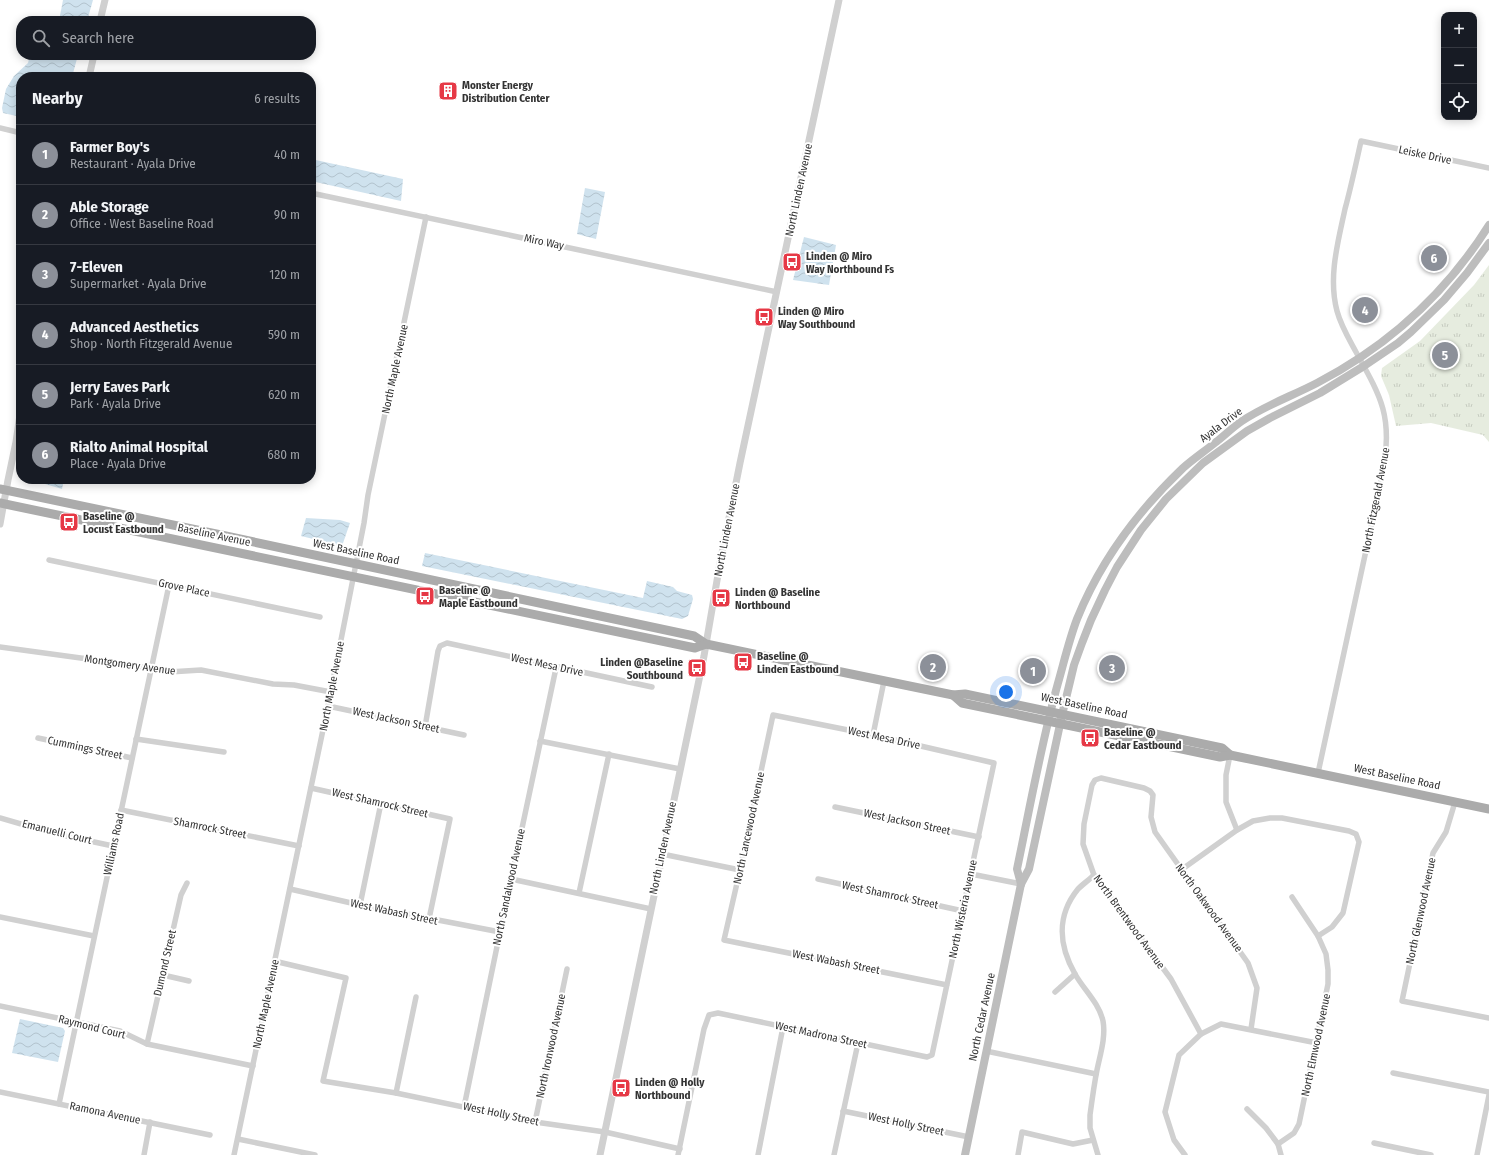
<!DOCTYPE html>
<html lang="en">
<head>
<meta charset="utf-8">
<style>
  :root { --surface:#171b24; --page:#242831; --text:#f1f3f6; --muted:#9ea1a6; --line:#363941; --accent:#8c9099 }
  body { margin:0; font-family:"Fira Sans Condensed",sans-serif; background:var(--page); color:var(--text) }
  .controls { position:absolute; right:12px; top:12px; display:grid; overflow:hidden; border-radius:8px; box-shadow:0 2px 10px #0003 }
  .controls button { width:36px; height:36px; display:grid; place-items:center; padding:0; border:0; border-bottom:1px solid var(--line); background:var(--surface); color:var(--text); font:20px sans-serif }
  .you { position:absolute; left:1006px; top:692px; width:14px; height:14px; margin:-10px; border:3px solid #fff; border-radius:50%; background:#1a73e8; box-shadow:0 0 0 6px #1a73e833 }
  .badge { display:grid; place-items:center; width:26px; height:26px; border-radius:50%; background:var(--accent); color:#fff; font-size:13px; font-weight:700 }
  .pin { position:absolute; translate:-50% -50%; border:2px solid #fff; box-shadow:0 1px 4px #0006 }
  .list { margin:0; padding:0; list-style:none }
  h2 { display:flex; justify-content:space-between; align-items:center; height:52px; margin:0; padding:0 16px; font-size:17px }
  h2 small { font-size:13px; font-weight:400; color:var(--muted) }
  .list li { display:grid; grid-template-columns:26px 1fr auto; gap:12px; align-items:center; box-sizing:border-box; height:60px; padding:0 16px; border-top:1px solid var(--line) }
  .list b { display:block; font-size:15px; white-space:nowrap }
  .list p { margin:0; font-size:13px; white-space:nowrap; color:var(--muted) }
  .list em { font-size:13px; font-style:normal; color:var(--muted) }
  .icon { flex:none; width:22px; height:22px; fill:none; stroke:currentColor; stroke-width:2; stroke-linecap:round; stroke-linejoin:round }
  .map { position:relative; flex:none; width:1489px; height:1155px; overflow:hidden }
  .search { position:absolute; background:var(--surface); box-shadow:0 2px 10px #0003; left:16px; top:16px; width:300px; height:44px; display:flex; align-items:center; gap:10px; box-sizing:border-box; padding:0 14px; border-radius:16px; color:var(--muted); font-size:15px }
  .panel { position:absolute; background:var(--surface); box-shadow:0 2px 10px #0003; left:16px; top:72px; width:300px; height:412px; border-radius:16px }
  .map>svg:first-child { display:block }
  .grass { fill:url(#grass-tufts) }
  .water { fill:url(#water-waves) }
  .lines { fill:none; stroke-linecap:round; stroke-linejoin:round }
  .minor { stroke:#d0d0d0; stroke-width:5.5 }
  .tertiary { stroke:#d0d0d0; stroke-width:7 }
  .secondary { stroke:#bdbdbd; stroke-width:8 }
  .primary { stroke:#ababab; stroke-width:9 }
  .labels { text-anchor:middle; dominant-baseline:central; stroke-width:4; stroke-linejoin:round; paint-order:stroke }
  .poi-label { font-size:11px; font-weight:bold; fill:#333; stroke:#fff; text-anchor:start }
  .street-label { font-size:11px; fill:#333; stroke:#fff }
</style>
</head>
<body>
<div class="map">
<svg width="1489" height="1155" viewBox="0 0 1489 1155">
  <defs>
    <pattern id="grass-tufts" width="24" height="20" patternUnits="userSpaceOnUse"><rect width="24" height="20" fill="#e6ecdf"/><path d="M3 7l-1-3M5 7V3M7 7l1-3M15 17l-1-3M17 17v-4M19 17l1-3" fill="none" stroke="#c6cbc0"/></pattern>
    <pattern id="water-waves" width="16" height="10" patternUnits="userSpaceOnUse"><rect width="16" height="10" fill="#cfe2ee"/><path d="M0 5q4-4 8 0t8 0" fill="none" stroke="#b2c2cd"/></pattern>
  </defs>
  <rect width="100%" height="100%" fill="#fff"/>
  <!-- grass -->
  <path class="grass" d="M1489 265V442L1483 435 1431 423 1396 426 1389 395 1381 376 1382 368 1420 341 1474 285Z"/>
  <!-- water -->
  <g class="water">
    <path d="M63 0H93L87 21H59Z"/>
    <path d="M30 55H78L72 77H21V117L3 113 2 108 6 89 14 76 28 63Z"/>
    <path d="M311 159 403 179 401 201 311 181Z"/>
    <path d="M585 188 605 192 596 239 577 234Z"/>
    <path d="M804 237 836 245 829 285 793 280Z"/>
    <path d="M28 479H64L62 489Z"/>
    <path d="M306 518 340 520 350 523 342 546 301 536Z"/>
    <path d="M425 553 643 598 647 581 673 587 677 591 692 595 693 599 688 616 682 619 422 566Z"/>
    <path d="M20 1019 63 1028 65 1031 58 1062 12 1053Z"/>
  </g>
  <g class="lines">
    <!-- minor -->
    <g class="minor">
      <path d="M0 128 21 133"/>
      <path d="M311 193 777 292"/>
      <path d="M49 560 320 617"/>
      <path d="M0 647 132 665 169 672 201 670 273 684 294 685 331 692"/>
      <path d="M328 706 464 735"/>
      <path d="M425 727 438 651 440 646 447 643 652 687"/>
      <path d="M873 735 884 681"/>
      <path d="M38 738 132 758"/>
      <path d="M136 739 224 752"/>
      <path d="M540 741 680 769"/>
      <path d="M1230 755 1226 775V802L1237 830"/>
      <path d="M1318 773 1384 467C1392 415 1381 397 1356 352 1349 339 1341 326 1337 311 1328 277 1338 242 1345 209 1351 187 1356 164 1361 141L1489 168"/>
      <path d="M311 788 450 819 429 919"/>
      <path d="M1455 802 1446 832 1433 853 1402 1001 1489 1018"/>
      <path d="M835 807 979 837"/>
      <path d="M121 810 299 846"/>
      <path d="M0 818 52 833 113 846"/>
      <path d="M662 854 740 870"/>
      <path d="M1181 870 1237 830 1253 821 1270 818H1282L1349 831 1356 834 1359 842 1343 913 1332 927 1318 936"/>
      <path d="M971 874 1021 884"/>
      <path d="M1094 875C1089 880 1083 884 1078 889 1056 916 1059 946 1075 974 1084 990 1099 1003 1103 1021 1106 1037 1100 1055 1097 1070 1094 1085 1092 1100 1090 1115V1128L1098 1155"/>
      <path d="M511 879 651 909"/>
      <path d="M818 879 963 911"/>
      <path d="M290 889 360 905 500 932"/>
      <path d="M579 893 609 754"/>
      <path d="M360 905 381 803"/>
      <path d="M0 917 94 936"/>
      <path d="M274 961 346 978 323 1081 396 1093 535 1122 605 1132 680 1149"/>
      <path d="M163 975 189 981"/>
      <path d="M1055 992 1075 974"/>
      <path d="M0 1006 120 1031 147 1044 253 1066"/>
      <path d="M1201 1034 1171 979 1094 875 1083 844 1084 824 1092 785 1095 780 1101 778 1144 788 1150 791 1153 795 1151 817 1155 832 1248 963 1257 988 1251 1029"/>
      <path d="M147 1044 181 895 187 883"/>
      <path d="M986 1051 1096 1074"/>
      <path d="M1393 1073 1489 1092"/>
      <path d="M0 1092 210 1135"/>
      <path d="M396 1093 416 997"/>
      <path d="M59 1104 169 585"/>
      <path d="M464 1107 500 932 556 668"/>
      <path d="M1247 1109 1266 1128 1278 1144 1294 1133 1299 1124 1328 984V970L1326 954 1318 936 1292 897"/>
      <path d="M843 1111 969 1137"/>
      <path d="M535 1122 567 969"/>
      <path d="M238 1139 315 1155"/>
      <path d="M1374 1143 1431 1155"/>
      <path d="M1278 1144 1281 1155"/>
      <path d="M144 1155 150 1122"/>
      <path d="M234 1155 328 706 364 523 368 495 426 217"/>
      <path d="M678 1155 704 1029 709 1015 718 1013 927 1057 932 1055C952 958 974 860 994 763L873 735 773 715 740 870 724 940 947 985"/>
      <path d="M758 1155 783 1027"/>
      <path d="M834 1155 858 1043"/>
      <path d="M1018 1155 1022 1132 1073 1144 1093 1140"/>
      <path d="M1185 1155 1174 1140 1165 1112 1179 1055 1201 1034 1221 1024 1317 1043"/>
      <path d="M1477 1155 1489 1095"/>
    </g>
    <!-- tertiary -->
    <g class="tertiary">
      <path d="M100 21 105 0"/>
      <path d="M89 77 94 55"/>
      <path d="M0 524 8 480 16 442 21 408"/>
      <path d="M600 1155 704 656 720 563 740 463 839 0"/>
    </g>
    <!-- secondary -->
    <g class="secondary">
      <path d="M1021 884 1017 869C1030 807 1041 744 1058 683 1064 662 1069 640 1077 619 1100 562 1139 510 1183 468 1193 459 1205 451 1216 442 1225 435 1233 427 1242 421 1266 405 1292 396 1317 383 1388 346 1447 292 1489 225"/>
      <path d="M965 1155 1021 884 1029 869 1062 715 1074 665 1082 643 1091 620 1105 590 1117 567 1141 530 1166 499 1203 463 1247 431 1270 418 1320 393 1364 366 1398 343 1411 332 1444 300 1467 273 1489 243"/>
    </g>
    <!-- primary -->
    <g class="primary">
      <path d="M0 489 221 535 694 636 706 644 953 695 965 694 1222 748 1230 755"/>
      <path d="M0 503 695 648 706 644"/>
      <path d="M953 695 962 703 1220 757 1230 755 1489 809"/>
    </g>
  </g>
  <!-- icons -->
  <defs>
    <symbol id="building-square" viewBox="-11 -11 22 22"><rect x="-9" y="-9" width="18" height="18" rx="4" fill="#e63946" stroke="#fff"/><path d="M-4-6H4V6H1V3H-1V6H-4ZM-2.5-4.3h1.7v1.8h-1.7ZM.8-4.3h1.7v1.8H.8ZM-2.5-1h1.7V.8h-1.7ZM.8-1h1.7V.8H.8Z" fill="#fff"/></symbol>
    <symbol id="bus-square" viewBox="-11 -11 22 22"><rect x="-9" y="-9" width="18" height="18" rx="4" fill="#e63946" stroke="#fff"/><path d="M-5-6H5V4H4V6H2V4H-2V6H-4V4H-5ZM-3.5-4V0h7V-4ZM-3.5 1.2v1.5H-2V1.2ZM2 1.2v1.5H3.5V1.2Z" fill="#fff"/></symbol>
  </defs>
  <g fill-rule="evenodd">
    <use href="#building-square" x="437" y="80" width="22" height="22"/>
    <use href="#bus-square" x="781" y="251" width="22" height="22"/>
    <use href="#bus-square" x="753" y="306" width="22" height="22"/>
    <use href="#bus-square" x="58" y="511" width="22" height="22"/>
    <use href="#bus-square" x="414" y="585" width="22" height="22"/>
    <use href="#bus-square" x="710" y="587" width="22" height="22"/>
    <use href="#bus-square" x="732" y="651" width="22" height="22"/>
    <use href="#bus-square" x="686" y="657" width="22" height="22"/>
    <use href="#bus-square" x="1079" y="727" width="22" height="22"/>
    <use href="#bus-square" x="610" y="1077" width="22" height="22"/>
  </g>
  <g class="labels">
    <!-- poi labels -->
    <g class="poi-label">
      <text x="462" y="85">Monster Energy<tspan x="462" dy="13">Distribution Center</tspan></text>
      <text x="806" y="256">Linden @ Miro<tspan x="806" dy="13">Way Northbound Fs</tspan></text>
      <text x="778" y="311">Linden @ Miro<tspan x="778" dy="13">Way Southbound</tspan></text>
      <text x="83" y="516">Baseline @<tspan x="83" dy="13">Locust Eastbound</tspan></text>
      <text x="439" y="590">Baseline @<tspan x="439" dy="13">Maple Eastbound</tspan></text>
      <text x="735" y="592">Linden @ Baseline<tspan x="735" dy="13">Northbound</tspan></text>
      <text x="757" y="656">Baseline @<tspan x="757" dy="13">Linden Eastbound</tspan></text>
      <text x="683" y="662" text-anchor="end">Linden @Baseline<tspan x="683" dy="13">Southbound</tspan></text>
      <text x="1104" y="732">Baseline @<tspan x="1104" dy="13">Cedar Eastbound</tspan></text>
      <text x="635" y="1082">Linden @ Holly<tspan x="635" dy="13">Northbound</tspan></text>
    </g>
    <!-- street labels -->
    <g class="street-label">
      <text transform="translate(1425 155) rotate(12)">Leiske Drive</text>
      <text transform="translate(799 190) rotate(-78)">North Linden Avenue</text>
      <text transform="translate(544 242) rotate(12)">Miro Way</text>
      <text transform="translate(395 369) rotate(-78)">North Maple Avenue</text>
      <text transform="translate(1221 425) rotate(-37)">Ayala Drive</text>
      <text transform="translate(1376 500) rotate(-79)">North Fitzgerald Avenue</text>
      <text transform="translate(727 530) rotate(-79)">North Linden Avenue</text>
      <text transform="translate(214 535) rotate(12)">Baseline Avenue</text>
      <text transform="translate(356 552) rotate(12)">West Baseline Road</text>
      <text transform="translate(184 588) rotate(12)">Grove Place</text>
      <text transform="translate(130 665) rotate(8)">Montgomery Avenue</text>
      <text transform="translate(547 665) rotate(12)">West Mesa Drive</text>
      <text transform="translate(332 686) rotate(-79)">North Maple Avenue</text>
      <text transform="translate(1084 706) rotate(12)">West Baseline Road</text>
      <text transform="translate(396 720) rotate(12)">West Jackson Street</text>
      <text transform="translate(884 738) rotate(12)">West Mesa Drive</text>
      <text transform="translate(85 748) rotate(12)">Cummings Street</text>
      <text transform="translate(1397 777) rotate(12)">West Baseline Road</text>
      <text transform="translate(380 803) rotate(13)">West Shamrock Street</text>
      <text transform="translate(907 822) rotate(12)">West Jackson Street</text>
      <text transform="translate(210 828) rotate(11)">Shamrock Street</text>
      <text transform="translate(749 828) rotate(-78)">North Lancewood Avenue</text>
      <text transform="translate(57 832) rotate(14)">Emanuelli Court</text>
      <text transform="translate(114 844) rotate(-78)">Williams Road</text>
      <text transform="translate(663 848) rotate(-78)">North Linden Avenue</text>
      <text transform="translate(509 887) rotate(-78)">North Sandalwood Avenue</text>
      <text transform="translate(890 895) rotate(12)">West Shamrock Street</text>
      <text transform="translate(1209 908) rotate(54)">North Oakwood Avenue</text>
      <text transform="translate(963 909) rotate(-78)">North Wisteria Avenue</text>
      <text transform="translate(1421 911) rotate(-78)">North Glenwood Avenue</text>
      <text transform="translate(394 912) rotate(12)">West Wabash Street</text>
      <text transform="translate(1129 922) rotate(54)">North Brentwood Avenue</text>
      <text transform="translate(836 962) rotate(11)">West Wabash Street</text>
      <text transform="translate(165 963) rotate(-77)">Dumond Street</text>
      <text transform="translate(266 1004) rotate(-78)">North Maple Avenue</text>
      <text transform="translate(982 1017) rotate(-78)">North Cedar Avenue</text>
      <text transform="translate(92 1027) rotate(14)">Raymond Court</text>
      <text transform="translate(821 1035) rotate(12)">West Madrona Street</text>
      <text transform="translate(1316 1045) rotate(-78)">North Elmwood Avenue</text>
      <text transform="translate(551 1046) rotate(-78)">North Ironwood Avenue</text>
      <text transform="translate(105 1113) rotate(12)">Ramona Avenue</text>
      <text transform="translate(501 1114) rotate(12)">West Holly Street</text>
      <text transform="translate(906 1124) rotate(12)">West Holly Street</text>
    </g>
  </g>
</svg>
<div class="controls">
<button>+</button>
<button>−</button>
<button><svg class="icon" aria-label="locate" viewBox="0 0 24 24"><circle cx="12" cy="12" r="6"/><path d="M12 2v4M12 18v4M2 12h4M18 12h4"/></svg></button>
</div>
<div class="you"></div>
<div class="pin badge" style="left:1033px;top:671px">1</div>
<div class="pin badge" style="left:933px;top:667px">2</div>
<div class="pin badge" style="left:1112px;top:668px">3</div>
<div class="pin badge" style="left:1365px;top:310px">4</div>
<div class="pin badge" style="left:1445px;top:355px">5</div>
<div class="pin badge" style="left:1434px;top:258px">6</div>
<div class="search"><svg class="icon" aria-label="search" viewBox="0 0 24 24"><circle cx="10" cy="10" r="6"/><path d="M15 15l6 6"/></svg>Search here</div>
<section class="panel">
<h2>Nearby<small>6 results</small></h2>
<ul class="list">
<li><span class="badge">1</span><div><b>Farmer Boy's</b><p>Restaurant · Ayala Drive</p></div><em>40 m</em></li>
<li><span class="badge">2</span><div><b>Able Storage</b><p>Office · West Baseline Road</p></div><em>90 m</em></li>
<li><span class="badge">3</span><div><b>7-Eleven</b><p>Supermarket · Ayala Drive</p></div><em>120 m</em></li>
<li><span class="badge">4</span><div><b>Advanced Aesthetics</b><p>Shop · North Fitzgerald Avenue</p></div><em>590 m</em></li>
<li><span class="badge">5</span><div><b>Jerry Eaves Park</b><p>Park · Ayala Drive</p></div><em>620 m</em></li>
<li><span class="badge">6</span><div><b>Rialto Animal Hospital</b><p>Place · Ayala Drive</p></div><em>680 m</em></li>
</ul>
</section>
</div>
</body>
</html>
